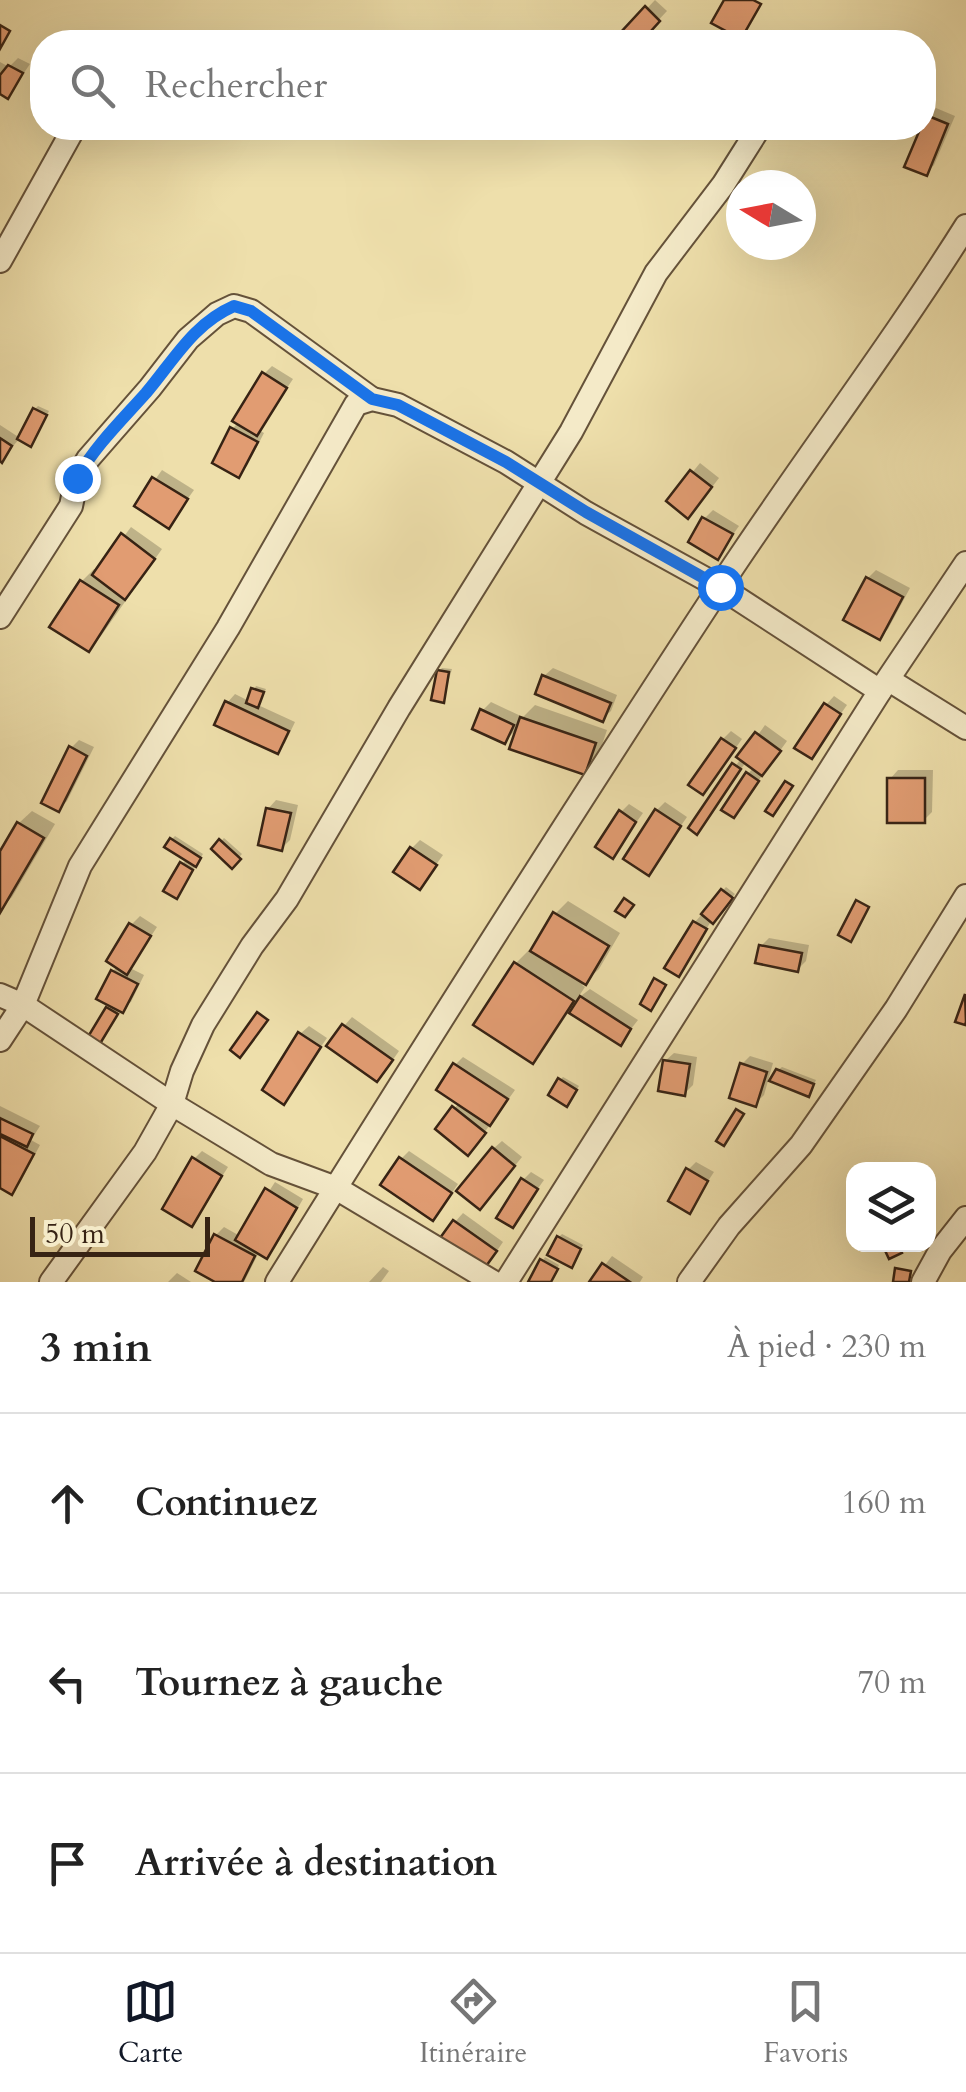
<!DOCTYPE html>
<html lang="fr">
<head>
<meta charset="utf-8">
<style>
  :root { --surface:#fff; --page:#f6f6f6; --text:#222; --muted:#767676; --line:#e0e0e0; --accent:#111827 }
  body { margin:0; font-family:Cardo,serif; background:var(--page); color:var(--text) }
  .controls { position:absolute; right:30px; bottom:30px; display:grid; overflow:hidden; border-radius:20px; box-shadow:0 10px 40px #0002 }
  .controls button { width:90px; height:90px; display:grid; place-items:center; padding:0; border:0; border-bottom:2px solid var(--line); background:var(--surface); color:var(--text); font:50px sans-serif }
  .compass { position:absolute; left:726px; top:170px; width:90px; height:90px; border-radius:50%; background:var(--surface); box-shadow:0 10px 40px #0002; rotate:280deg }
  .scale { position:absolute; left:30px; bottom:25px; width:180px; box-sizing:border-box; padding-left:10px; border:5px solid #372314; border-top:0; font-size:28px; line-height:35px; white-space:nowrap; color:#372314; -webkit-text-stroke:8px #f4eac8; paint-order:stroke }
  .stop { position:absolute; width:30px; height:30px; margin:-22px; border:8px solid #1a73e8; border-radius:50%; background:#fff }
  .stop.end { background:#1a73e8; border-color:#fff; box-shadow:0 2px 10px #0008 }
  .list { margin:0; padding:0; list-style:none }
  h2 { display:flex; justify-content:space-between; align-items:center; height:130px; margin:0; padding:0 40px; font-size:42px }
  h2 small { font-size:32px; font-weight:400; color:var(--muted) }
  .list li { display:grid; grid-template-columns:65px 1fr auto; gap:30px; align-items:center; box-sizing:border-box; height:180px; padding:0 40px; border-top:2px solid var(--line) }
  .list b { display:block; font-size:38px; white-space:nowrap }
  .list em { font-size:32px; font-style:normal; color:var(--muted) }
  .icon { flex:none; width:55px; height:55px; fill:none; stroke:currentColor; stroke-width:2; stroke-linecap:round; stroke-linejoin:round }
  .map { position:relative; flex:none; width:966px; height:1282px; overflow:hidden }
  .search { position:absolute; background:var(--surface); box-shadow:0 10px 40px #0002; left:30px; right:30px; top:30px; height:110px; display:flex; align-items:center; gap:25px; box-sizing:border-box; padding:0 35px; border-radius:40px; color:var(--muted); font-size:38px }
  .sheet { height:670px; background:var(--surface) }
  nav { display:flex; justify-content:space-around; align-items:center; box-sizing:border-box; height:140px; border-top:2px solid var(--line); background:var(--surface); font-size:28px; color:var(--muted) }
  nav a { display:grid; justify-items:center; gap:5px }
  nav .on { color:var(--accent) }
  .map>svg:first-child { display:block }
  .shadow { fill:#0003 }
  .building { fill:#e19c72; stroke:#372314; stroke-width:2.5 }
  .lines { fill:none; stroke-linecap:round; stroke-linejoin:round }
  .minor-casing { stroke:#65523a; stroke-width:26 }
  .minor { stroke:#f4eac8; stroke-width:22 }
  .route { stroke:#1a73e8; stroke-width:12 }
</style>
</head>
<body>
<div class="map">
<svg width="966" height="1282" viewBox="0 0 966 1282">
  <rect width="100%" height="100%" fill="#eedfab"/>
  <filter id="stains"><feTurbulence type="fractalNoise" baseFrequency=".002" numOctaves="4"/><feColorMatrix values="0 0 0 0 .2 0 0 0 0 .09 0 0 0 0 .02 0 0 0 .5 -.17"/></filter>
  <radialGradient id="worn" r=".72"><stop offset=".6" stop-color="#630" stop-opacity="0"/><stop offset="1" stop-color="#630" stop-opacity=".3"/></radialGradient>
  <!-- shadow -->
  <g class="shadow">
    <path d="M655 0 667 11 638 42 626 31Z"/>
    <path d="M18 58 30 64 8 96 0 91V62L9 67Z"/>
    <path d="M936 108 955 116 934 165 926 173 928 117Z"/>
    <path d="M272 366 293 379 259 430 264 433 247 466 239 474 232 429 239 422 264 374Z"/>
    <path d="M38 406 49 411 34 440 35 409Z"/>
    <path d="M0 425 20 438 2 459 0 458Z"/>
    <path d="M700 463 719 478 696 508 669 501Z"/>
    <path d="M162 470 194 490 169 525 137 505Z"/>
    <path d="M713 510 739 526 717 557 704 519Z"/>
    <path d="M131 527 162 549 101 636 88 649 82 581 94 569 98 571Z"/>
    <path d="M876 570 910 588 888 629 880 637 868 578Z"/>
    <path d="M442 668 452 669 443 700 439 671Z"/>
    <path d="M553 668 617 695 611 711 602 719 544 676Z"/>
    <path d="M256 686 266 689 258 705 295 722 285 743 277 751 227 703 235 694 249 701Z"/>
    <path d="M834 696 847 705 811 756 826 705Z"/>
    <path d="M491 702 523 717 535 705 607 730 597 760 584 773 519 727 505 741 483 710Z"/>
    <path d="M765 725 787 741 734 815 748 774 754 767 746 762 697 831 691 828Z"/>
    <path d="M731 731 742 739 711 783 723 739Z"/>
    <path d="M79 740 94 747 67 801 59 809 71 748Z"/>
    <path d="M898 770H933L932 812 924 820 890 779Z"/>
    <path d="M276 800 298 805 290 840 282 848 268 809Z"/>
    <path d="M665 802 687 817 648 873 657 810Z"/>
    <path d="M629 804 643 813 612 856 621 812Z"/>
    <path d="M32 811 55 824 12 897 0 909V856L19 823Z"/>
    <path d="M175 836 203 854 180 892 182 864 187 859 172 839Z"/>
    <path d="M224 838 242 854 232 865 214 849Z"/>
    <path d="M420 840 443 855 420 887 412 848Z"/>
    <path d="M726 887 735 894 712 920 678 973 695 922Z"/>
    <path d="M568 901 620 933 599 969 582 985 585 987 577 999 590 989 638 1020 620 1043 570 1010 545 1048 532 1061 477 1025 516 963 529 950 532 952 555 914Z"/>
    <path d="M140 916 157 927 130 968 144 975 131 1002 120 1009 101 1041 108 1009 112 1005 113 971 118 966 131 925Z"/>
    <path d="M769 938 809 945 806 961 798 969 761 946Z"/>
    <path d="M352 1017 399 1051 385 1071 344 1026Z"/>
    <path d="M309 1026 327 1038 283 1101 300 1034Z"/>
    <path d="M674 1053 697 1057 693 1085 685 1093 665 1061Z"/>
    <path d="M750 1056 773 1063 764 1095 755 1104 742 1064Z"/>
    <path d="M463 1057 515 1090 476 1144 454 1108 460 1103 455 1065Z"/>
    <path d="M782 1067 816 1080 811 1091 808 1094 778 1070Z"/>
    <path d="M563 1077 579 1086 570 1100 560 1080Z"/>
    <path d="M0 1106 40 1126 31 1140 40 1145 20 1183 12 1192 0 1186V1137L4 1133 0 1131Z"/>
    <path d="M502 1141 522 1157 488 1199 493 1149Z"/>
    <path d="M202 1151 228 1167 192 1224 194 1159Z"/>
    <path d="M409 1151 458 1184 441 1209 401 1159Z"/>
    <path d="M696 1162 714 1172 689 1210 688 1170Z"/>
    <path d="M531 1172 544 1180 512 1225 523 1180Z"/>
    <path d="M275 1182 303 1199 275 1248 266 1256 259 1252 244 1282H220L216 1235 224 1227 240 1236Z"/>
    <path d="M463 1213 503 1242 492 1258 455 1222Z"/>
    <path d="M562 1234 583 1245 574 1261 559 1237Z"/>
    <path d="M612 1256 643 1277 640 1282H592Z"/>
    <path d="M545 1257 559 1265 550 1282H531Z"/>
    <path d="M383 1267 389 1271 381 1282H369Z"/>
    <path d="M177 1273 191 1282H168Z"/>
  </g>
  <!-- building -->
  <g class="building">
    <path d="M724 0H753L761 4 741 39 711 23Z"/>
    <path d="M645 6 660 21 641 42H635L622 31Z"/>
    <path d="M0 25 10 31 0 49Z"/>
    <path d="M8 65 23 73 8 99 0 94V75Z"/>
    <path d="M926 115 948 124 927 176 904 167Z"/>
    <path d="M262 372 287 388 257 436 232 421Z"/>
    <path d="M33 408 47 415 31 447 17 439Z"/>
    <path d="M230 427 258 442 239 478 212 463Z"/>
    <path d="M0 438 12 446 2 463 0 461Z"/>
    <path d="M690 470 712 487 688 519 666 501Z"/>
    <path d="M152 477 188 499 169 529 134 506Z"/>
    <path d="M702 517 733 534 718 560 688 542Z"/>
    <path d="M121 533 155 559 125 600 92 575Z"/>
    <path d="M866 577 903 597 880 640 843 620Z"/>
    <path d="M80 580 119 605 89 652 49 627Z"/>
    <path d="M437 670 449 672 444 703 431 700Z"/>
    <path d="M542 675 611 703 603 722 535 694Z"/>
    <path d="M251 688 264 692 258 708 246 703Z"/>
    <path d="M225 701 289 731 278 754 214 725Z"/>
    <path d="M824 703 841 714 812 759 794 748Z"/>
    <path d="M480 709 514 725 505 744 472 729Z"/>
    <path d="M520 717 596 743 585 775 509 749Z"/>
    <path d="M755 732 781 751 762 776 736 757Z"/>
    <path d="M721 738 736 748 703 795 688 785Z"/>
    <path d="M69 746 87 756 59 812 41 803Z"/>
    <path d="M732 763 741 769 697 835 688 828Z"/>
    <path d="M746 772 759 781 734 818 721 810Z"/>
    <rect x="887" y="778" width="38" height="45"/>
    <path d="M785 781 793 786 773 816 765 811Z"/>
    <path d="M266 808 291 813 282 851 258 845Z"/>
    <path d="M655 809 681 826 649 876 623 859Z"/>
    <path d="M619 810 636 822 613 859 595 847Z"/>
    <path d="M17 822 44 838 0 913V851Z"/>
    <path d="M170 838 201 858 196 867 164 847Z"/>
    <path d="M219 839 241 859 232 869 211 849Z"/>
    <path d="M410 847 437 865 420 890 393 872Z"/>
    <path d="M180 862 193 870 177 899 163 891Z"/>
    <path d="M721 889 733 898 713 924 701 914Z"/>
    <path d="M624 898 634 905 625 917 615 911Z"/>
    <path d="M856 900 869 907 851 942 838 935Z"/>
    <path d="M553 912 609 946 586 985 530 951Z"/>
    <path d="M693 921 707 929 679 977 664 968Z"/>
    <path d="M129 923 151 936 127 975 106 961Z"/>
    <path d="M759 945 802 953 798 972 755 963Z"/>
    <path d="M514 962 574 1001 533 1064 473 1025Z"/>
    <path d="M111 970 138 984 123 1013 96 999Z"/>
    <path d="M654 978 666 985 651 1011 640 1004Z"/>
    <path d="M965 994 966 1022 965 1025 955 1022Z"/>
    <path d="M580 996 631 1029 621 1046 569 1013Z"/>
    <path d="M106 1007 118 1014 98 1047 86 1040Z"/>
    <path d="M257 1012 268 1020 240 1058 230 1050Z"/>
    <path d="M342 1024 393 1060 377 1082 326 1046Z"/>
    <path d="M298 1032 321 1047 284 1105 262 1090Z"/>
    <path d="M663 1060 690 1064 685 1096 658 1091Z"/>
    <path d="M453 1063 508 1099 490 1126 436 1090Z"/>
    <path d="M740 1063 767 1072 756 1107 729 1098Z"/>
    <path d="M776 1069 814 1084 809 1097 769 1081Z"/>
    <path d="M558 1078 577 1090 567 1107 548 1095Z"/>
    <path d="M452 1106 486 1133 468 1156 435 1129Z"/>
    <path d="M736 1109 744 1114 724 1146 716 1141Z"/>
    <path d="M0 1118 33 1134 27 1147 0 1134Z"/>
    <path d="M0 1136 34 1154 12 1195 0 1188Z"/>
    <path d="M492 1147 515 1166 480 1210 456 1191Z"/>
    <path d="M192 1157 222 1176 192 1227 162 1209Z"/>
    <path d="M399 1157 452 1193 433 1221 380 1185Z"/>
    <path d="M686 1168 708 1181 690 1214 668 1201Z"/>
    <path d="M521 1178 538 1189 513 1228 496 1218Z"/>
    <path d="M265 1188 297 1208 267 1259 235 1240Z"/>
    <path d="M453 1220 497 1251 484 1269 440 1238Z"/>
    <path d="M214 1234 255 1256 242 1282H215L195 1271Z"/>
    <path d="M557 1236 581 1249 572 1268 547 1255Z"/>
    <path d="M882 1244H898L902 1253 889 1259Z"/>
    <path d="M540 1259 558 1269 551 1282H528Z"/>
    <path d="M602 1263 630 1282H589Z"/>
    <path d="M895 1268 911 1271 909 1282H893Z"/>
  </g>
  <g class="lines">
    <defs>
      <g id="minor">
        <path d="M0 261 74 128"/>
        <path d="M0 617 71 506 77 477 88 459 150 388 188 339 217 314 234 306 251 311 372 399"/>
        <path d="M889 680 966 728"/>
        <path d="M0 995 23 1005 172 1104 271 1164 336 1188 493 1282"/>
        <path d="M0 1040 23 1005 80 866 228 628 356 404 372 399 398 405 506 462 586 513 720 587 880 691"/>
        <path d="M51 1282 145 1152 172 1104 182 1071 203 1025 252 946 287 899 399 708 571 432 656 273 723 185 759 128"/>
        <path d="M277 1282C422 1049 569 817 719 588 799 466 888 350 966 226"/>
        <path d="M506 1282 880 691 966 563"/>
        <path d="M689 1282 729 1226 801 1145 896 1009 966 896"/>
        <path d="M923 1282 940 1251 966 1218"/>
      </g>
    </defs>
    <!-- minor casing -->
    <use href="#minor" class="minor-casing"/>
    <!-- minor -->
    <use href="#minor" class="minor"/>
  </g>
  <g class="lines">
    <!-- route -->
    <path class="route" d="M77 478C95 446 122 420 146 393 174 360 193 324 234 306L251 311 372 399 398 405 506 462 586 512 720 587"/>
  </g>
  <rect width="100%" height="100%" filter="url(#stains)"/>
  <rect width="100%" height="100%" fill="url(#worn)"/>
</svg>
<div class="controls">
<button><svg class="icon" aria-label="layers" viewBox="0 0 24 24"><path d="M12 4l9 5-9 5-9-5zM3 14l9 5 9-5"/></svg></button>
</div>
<svg class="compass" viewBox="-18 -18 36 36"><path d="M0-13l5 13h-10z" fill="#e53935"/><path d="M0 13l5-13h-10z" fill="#767676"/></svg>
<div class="scale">50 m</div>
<div class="stop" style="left:720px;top:587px"></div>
<div class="stop end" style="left:77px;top:478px"></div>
<div class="search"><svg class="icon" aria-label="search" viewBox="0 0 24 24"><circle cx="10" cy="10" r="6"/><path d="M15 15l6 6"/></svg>Rechercher</div>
</div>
<section class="sheet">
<h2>3 min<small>À pied · 230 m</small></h2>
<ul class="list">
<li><svg class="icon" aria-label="ahead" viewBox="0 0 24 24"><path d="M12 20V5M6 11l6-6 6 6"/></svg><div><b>Continuez</b></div><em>160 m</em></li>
<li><svg class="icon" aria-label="left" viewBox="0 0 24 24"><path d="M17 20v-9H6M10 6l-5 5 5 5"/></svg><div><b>Tournez à gauche</b></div><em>70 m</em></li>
<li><svg class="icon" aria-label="arrive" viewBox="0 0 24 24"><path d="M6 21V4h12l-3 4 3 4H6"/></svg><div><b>Arrivée à destination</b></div></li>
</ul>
</section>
<nav>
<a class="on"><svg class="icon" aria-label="map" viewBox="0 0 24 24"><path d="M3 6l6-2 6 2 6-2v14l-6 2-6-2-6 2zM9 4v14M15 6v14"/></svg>Carte</a>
<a><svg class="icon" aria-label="directions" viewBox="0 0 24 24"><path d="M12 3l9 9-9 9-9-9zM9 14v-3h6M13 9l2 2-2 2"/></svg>Itinéraire</a>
<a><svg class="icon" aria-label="saved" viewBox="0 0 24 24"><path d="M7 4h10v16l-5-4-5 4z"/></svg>Favoris</a>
</nav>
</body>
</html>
